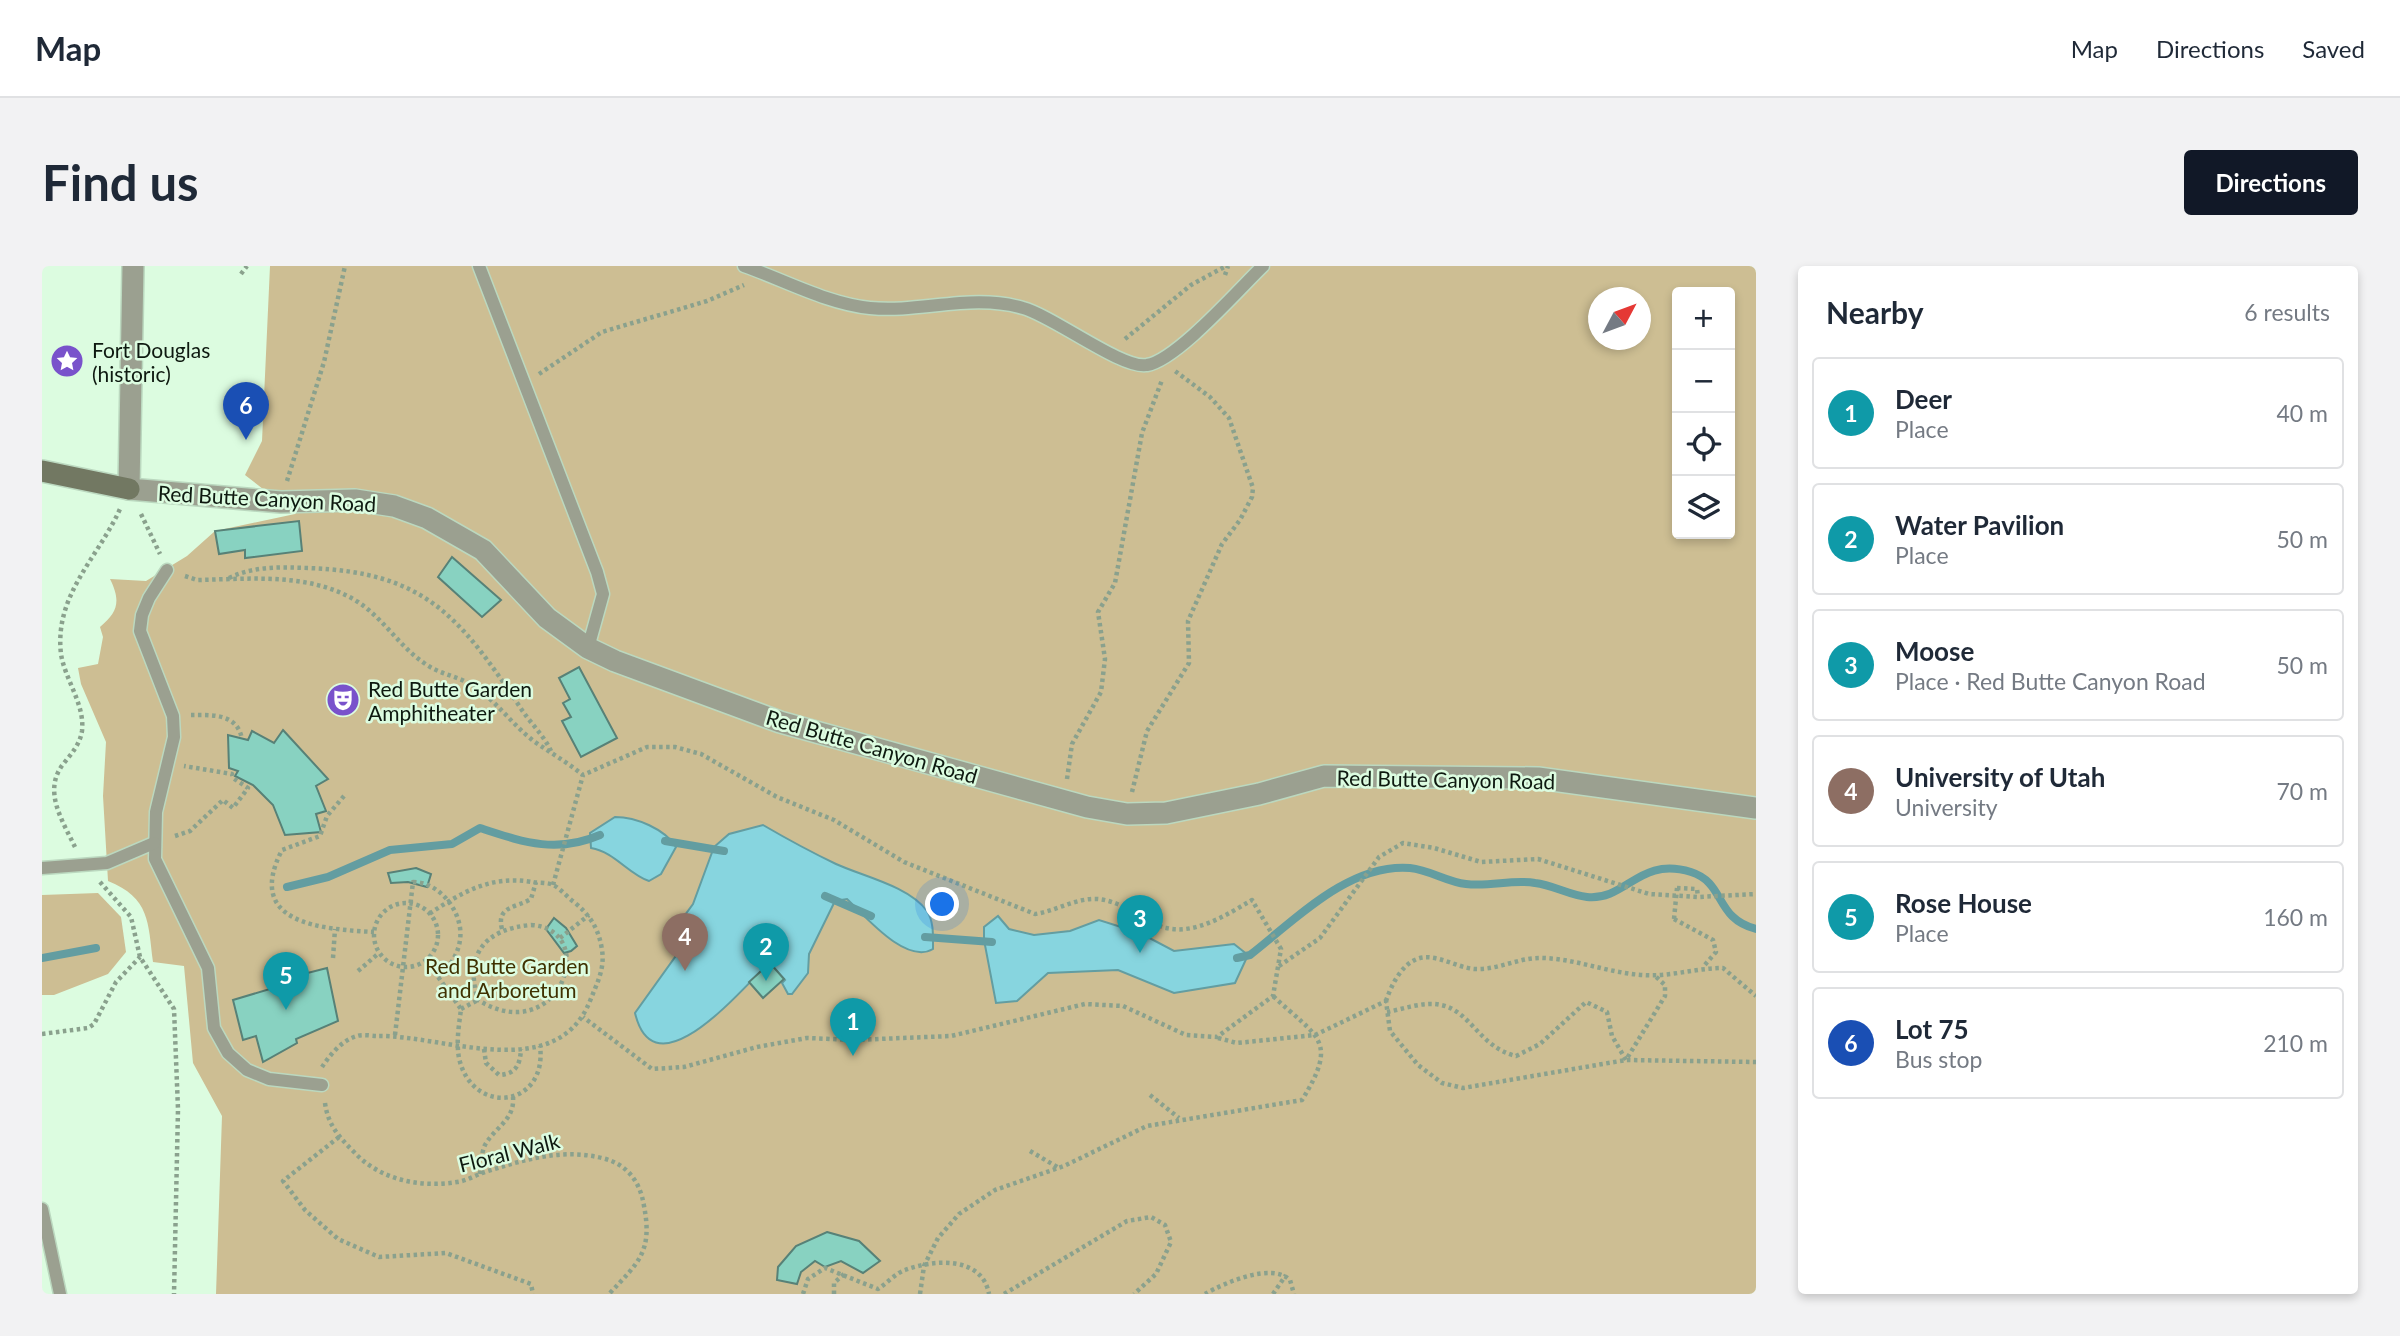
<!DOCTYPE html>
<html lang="en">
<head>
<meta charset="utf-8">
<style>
  :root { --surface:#fff; --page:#f2f2f3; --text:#1f2937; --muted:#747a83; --line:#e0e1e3; --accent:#111827 }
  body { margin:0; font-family:Lato,sans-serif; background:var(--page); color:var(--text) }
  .controls { position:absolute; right:21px; top:21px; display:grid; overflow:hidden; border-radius:7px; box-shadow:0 4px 10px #0003 }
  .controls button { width:63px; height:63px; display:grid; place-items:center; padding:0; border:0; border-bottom:2px solid var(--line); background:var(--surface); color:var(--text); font:35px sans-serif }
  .compass { position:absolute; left:1546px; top:21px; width:63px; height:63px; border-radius:50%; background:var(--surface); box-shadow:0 4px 10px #0003; rotate:49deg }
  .you { position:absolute; left:901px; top:639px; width:24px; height:24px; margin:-18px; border:5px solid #fff; border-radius:50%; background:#1a73e8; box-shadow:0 0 0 10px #1a73e833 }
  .badge { display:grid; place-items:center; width:46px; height:46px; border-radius:50%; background:var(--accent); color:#fff; font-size:23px; font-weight:700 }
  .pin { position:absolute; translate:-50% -58px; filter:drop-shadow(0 2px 4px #0008) }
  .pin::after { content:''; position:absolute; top:37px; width:24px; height:21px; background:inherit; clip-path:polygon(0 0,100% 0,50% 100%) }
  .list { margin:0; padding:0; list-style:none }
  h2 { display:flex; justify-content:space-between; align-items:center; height:91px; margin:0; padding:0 28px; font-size:30px }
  h2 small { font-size:23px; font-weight:400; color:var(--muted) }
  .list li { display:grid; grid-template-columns:46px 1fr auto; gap:21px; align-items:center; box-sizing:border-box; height:112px; margin:0 14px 14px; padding:0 14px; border:2px solid var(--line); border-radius:7px }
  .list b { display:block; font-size:26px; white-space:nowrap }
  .list p { margin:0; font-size:23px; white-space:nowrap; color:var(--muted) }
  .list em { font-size:23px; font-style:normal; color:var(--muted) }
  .icon { flex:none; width:38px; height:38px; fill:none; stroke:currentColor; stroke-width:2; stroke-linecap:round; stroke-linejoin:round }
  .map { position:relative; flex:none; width:1714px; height:1028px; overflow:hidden; border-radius:7px }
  header { display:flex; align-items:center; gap:42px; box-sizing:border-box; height:98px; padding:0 35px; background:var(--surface); border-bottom:2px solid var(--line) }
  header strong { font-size:33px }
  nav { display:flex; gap:38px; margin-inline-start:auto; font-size:24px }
  .intro { display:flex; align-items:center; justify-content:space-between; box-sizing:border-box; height:168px; padding:0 42px }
  h1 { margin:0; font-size:49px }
  .button { padding:18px 32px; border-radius:7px; background:var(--accent); color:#fff; font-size:24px; font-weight:700 }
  main { display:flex; gap:42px; padding:0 42px }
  aside { flex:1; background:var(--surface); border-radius:7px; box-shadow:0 4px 10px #0003 }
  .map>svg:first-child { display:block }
  .green { fill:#cdbe93; fill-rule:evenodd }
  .water { fill:#87d5df; stroke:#639da1; stroke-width:2 }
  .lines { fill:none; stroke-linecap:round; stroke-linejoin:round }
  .stream { stroke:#639da1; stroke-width:8 }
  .building { fill:#88d2c1; stroke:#578177; stroke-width:2 }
  .lane-casing { stroke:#bbd8bf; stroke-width:15 }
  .street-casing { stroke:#bbd8bf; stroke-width:24 }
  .secondary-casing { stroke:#bbd8bf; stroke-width:24 }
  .path { stroke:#8aa18d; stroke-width:4.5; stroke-dasharray:3.5 3.5; stroke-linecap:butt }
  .lane { stroke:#9ba090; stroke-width:12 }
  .street { stroke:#9ba090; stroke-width:21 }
  .secondary { stroke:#727862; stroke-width:21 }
  .path-bridge { stroke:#8aa18d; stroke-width:4.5; stroke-dasharray:3.5 3.5; stroke-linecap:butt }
  .labels { text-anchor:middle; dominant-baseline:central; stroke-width:5; stroke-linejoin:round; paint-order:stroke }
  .poi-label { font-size:21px; fill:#0e1910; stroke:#dcfce0; text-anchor:start }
  .street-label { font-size:21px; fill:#0e1910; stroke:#dcfce0 }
  .park-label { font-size:21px; fill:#3f3000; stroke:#dcfce0 }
</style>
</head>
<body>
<header>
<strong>Map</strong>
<nav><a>Map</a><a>Directions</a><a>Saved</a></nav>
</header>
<div class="intro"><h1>Find us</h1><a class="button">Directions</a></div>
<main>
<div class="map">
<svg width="1714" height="1028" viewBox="0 0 1714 1028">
  <rect width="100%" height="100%" fill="#dcfce0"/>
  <!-- green -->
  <g class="green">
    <path d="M228 0H1714V1028H174L180 850 151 797 142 700 111 696C106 656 108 632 66 615L61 530 64 476 39 418 36 402 56 398 61 371 58 361C76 346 79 335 68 313L104 315 145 290 173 265 253 248 203 209 220 175ZM1635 26H1688V268H1635ZM1556 32H1598V74H1556Z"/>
    <path d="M56 627 79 651 84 686 66 708 12 729H0V629Z"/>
  </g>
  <!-- water -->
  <g class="water">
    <path d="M573 551C594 551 623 563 634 581L619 608 607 615C586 608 573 586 549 582L548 567Z"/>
    <path d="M721 559C745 573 769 586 794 598 820 610 867 620 885 645 892 656 891 670 891 683 864 699 823 650 805 633L793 635 767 688 766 707 750 728H746L740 717 743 714 727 697C702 720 613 830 593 747L633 691 643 649 651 638 672 581 687 568Z"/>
    <path d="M956 650 967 663 992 669 1028 665 1057 654 1098 667 1132 685 1192 678 1206 689 1193 717 1132 727 1076 704 1006 707 975 735 954 737 942 674V661Z"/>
  </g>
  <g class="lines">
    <!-- stream -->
    <g class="stream">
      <path d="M623 575 682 585"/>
      <path d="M245 621 286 611 348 584 410 578 438 562C481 576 514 588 558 569"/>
      <path d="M783 630 829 650"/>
      <path d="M883 671 950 676"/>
      <path d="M0 692 54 682"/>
      <path d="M1195 692 1208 689C1253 654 1307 597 1368 602 1388 604 1405 616 1424 618 1448 621 1471 613 1493 617 1511 619 1527 629 1545 631 1585 635 1596 590 1649 606 1684 617 1672 652 1714 663"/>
    </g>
  </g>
  <!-- building -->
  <g class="building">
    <path d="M257 255 260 285 203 292V284L177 288 173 265Z"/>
    <path d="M410 291 459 334 440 351 396 311Z"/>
    <path d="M537 401 575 472 539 491 520 455 529 451 521 437 528 433 517 412Z"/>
    <path d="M241 464 286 513 274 520 284 545 274 548 279 566 243 569 231 539 211 519 193 510 196 505 187 502 186 469 206 474 210 465 232 477Z"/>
    <path d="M374 602 389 608 385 621 366 616 349 617 346 607Z"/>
    <path d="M512 652 524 662 535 680 529 685 522 687 504 663Z"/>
    <path d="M728 697 742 713 721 732 707 716Z"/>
    <path d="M285 702 296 755 254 773 255 777 221 796 214 770 201 774 191 734 228 723 230 716Z"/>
    <path d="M785 966 817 975 838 995 821 1007 799 995 783 1001 773 995 759 1006 755 1018 735 1014 736 1001 754 980Z"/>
  </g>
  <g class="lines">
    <defs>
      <g id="lane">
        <path d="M437 0 555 306 561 328 546 382"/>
        <path d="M702 0C742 14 786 38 828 42 879 47 930 27 981 42 1011 50 1081 104 1105 99 1135 94 1197 23 1221 0"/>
        <path d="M125 304 107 332 100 349 98 365 131 450 132 471 114 546 113 593 166 702 172 762 186 787 205 804 227 813 280 819"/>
        <path d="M0 602 65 597 112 577"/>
        <path d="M0 943 18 1028"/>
      </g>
      <path id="street" d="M91 0 87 223 239 236 313 234 352 240 385 252 441 284 505 352 546 382 573 395 738 456 1045 541 1085 548 1124 547 1217 528 1282 510 1496 512 1714 542"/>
      <path id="secondary" d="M0 205 87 223"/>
    </defs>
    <!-- lane casing -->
    <use href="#lane" class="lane-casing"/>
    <!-- street casing -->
    <use href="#street" class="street-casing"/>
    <!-- secondary casing -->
    <use href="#secondary" class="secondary-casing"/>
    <!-- path -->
    <g class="path">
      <path d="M199 8 205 0"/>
      <path d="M1183 9 1186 0"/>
      <path d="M1083 73 1149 19 1184 0"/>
      <path d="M497 108 560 66 665 35 702 19"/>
      <path d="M245 215 282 96 303 0"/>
      <path d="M99 248 118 288"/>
      <path d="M143 310 155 314C208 313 269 306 316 336 342 353 357 380 382 397 397 408 415 410 430 419 454 434 470 459 493 476 509 487 526 497 541 509"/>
      <path d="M187 312C212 300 238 301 266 302 383 306 417 350 478 441 488 457 501 468 509 485"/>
      <path d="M149 449C170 449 195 447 200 473"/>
      <path d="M1025 513 1030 478 1059 426 1063 393 1056 346 1073 317 1100 167 1120 114"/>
      <path d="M1090 526 1105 465 1147 397 1146 355 1180 278 1198 254 1210 231 1211 222 1187 152 1168 131 1133 105"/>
      <path d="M302 530 285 550 278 570 240 584C202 658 279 663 332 666"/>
      <path d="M133 570 148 565 181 534 191 542 206 522 191 512 190 508 142 500"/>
      <path d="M33 581C20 554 0 524 22 497 30 487 38 478 40 465 43 438 23 414 19 388 12 329 56 292 78 243"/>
      <path d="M58 616 89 651 98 691 132 743 136 843 132 1028"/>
      <path d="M511 619 541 509 605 481H633L659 488 735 531 792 554 862 596 993 648C1014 645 1033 632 1055 633 1071 634 1086 643 1100 650 1108 654 1117 661 1124 662 1154 669 1186 648 1210 634L1239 683 1231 730 1175 771 1144 769 1081 740 1043 738 909 770 812 774 765 772 715 781 642 801 610 803 541 751"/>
      <path d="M1635 622 1655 623 1656 631"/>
      <circle cx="364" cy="669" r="32"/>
      <path d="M1632 653 1671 674 1674 686 1661 701"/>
      <path d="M489 659C559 663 518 784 436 734 422 688 443 663 489 659Z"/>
      <path d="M460 663C454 640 474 642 489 633L494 616"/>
      <path d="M518 672 547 649"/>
      <path d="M291 692 293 663"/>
      <path d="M384 694 419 743C417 759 414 776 417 792 430 851 506 842 498 780"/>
      <path d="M1237 700 1278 672 1337 591 1361 577 1392 582 1439 596 1496 593 1607 628 1656 631 1714 628"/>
      <path d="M316 705 337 687"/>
      <path d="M1344 735C1349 720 1359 699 1375 693 1392 686 1415 702 1433 703 1457 704 1477 691 1501 692 1535 693 1566 707 1601 709 1628 711 1654 702 1681 702L1714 730"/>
      <path d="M419 743 436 734"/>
      <path d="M1345 746C1362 743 1382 735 1399 739 1429 745 1437 781 1474 790L1498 778 1544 736 1565 746 1570 770 1584 794 1623 730V719L1612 709"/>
      <path d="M0 768 46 762 52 758 74 716 98 691"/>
      <path d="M353 769 371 616C398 616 422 647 418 674 416 689 407 701 397 712"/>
      <path d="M1176 772 1195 777 1273 769 1344 735 1348 765 1376 799 1400 817 1421 822 1584 794 1714 796"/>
      <path d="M442 783 444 797 457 809C474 808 478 799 479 783"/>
      <path d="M280 801C288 789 300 774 315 770 321 768 330 770 336 770 402 769 514 819 548 735 555 717 563 703 560 684 557 663 548 649 532 636 525 631 518 622 511 619 505 616 496 617 490 616 449 609 420 626 387 648"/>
      <path d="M1108 829 1137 852"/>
      <path d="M283 837C286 859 297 871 312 886 338 914 378 922 415 916 424 915 432 910 440 907 480 894 519 882 560 892 585 898 598 915 602 940 611 986 596 997 567 1028"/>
      <path d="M297 871 241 915 263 944 296 973 337 991 404 987 489 1018 491 1028"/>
      <path d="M988 885 1017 902"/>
      <path d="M438 908C439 899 439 888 443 879 453 861 473 854 471 831"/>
      <path d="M761 1028 766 1013 783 1002 836 1023C845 1017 854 1007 863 1004 893 993 940 990 947 1028"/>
      <path d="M792 1028V1017L802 1008"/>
      <path d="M878 1028 882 1000 896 972 917 948 953 924 1022 900 1105 860 1260 834C1297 774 1276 772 1231 730"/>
      <path d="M962 1028 1085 955 1109 951 1123 959 1129 976 1114 1008 1092 1028"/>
      <path d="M1163 1028C1182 1017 1230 996 1248 1014L1252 1028"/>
      <path d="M1231 1028 1244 1009"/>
    </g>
    <!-- lane -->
    <use href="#lane" class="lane"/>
    <!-- street -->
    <use href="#street" class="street"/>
    <!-- secondary -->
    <use href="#secondary" class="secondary"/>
    <!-- path-bridge -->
    <path class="path-bridge" d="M1632 653 1635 622"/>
  </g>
  <!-- icons -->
  <defs>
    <symbol id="sight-disc" viewBox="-11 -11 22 22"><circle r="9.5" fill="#7952cb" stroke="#dcfce0"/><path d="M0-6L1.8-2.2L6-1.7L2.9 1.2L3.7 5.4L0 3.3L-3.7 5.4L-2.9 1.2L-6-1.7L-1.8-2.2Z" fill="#fff"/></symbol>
    <symbol id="theatre-disc" viewBox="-11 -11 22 22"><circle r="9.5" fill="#7952cb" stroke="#dcfce0"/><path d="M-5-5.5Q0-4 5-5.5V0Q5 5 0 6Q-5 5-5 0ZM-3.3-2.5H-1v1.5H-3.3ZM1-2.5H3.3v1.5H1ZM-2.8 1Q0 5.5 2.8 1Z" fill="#fff"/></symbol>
  </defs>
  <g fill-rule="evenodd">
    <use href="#sight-disc" x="6" y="76" width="38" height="38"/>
    <use href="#theatre-disc" x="282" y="415" width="38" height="38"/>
  </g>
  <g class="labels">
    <!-- poi labels -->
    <g class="poi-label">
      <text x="50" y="83">Fort Douglas<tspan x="50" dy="24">(historic)</tspan></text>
      <text x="326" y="422">Red Butte Garden<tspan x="326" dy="24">Amphitheater</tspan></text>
    </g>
    <!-- street labels -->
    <g class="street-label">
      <text transform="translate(225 232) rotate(3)">Red Butte Canyon Road</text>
      <text transform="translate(830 480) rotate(16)">Red Butte Canyon Road</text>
      <text transform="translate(1404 513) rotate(1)">Red Butte Canyon Road</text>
      <text transform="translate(467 886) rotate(-14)">Floral Walk</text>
    </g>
    <!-- park labels -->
    <g class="park-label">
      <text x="465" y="699">Red Butte Garden<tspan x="465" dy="24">and Arboretum</tspan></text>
    </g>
  </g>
</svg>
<div class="controls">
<button>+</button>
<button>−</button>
<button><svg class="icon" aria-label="locate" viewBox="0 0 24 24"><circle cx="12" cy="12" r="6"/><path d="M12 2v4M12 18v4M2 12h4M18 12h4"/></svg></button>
<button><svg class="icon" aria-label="layers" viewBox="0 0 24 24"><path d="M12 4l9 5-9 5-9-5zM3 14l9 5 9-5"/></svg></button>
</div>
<svg class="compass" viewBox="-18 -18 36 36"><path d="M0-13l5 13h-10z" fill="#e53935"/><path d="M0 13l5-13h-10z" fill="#747a83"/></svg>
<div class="you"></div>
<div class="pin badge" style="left:811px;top:790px;background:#0f9aa8">1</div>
<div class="pin badge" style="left:724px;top:715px;background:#0f9aa8">2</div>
<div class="pin badge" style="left:1098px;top:687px;background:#0f9aa8">3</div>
<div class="pin badge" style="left:643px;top:705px;background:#8d6e63">4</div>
<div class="pin badge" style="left:244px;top:744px;background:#0f9aa8">5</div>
<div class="pin badge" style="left:204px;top:174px;background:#1a4fb4">6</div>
</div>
<aside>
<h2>Nearby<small>6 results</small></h2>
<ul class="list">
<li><span class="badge" style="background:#0f9aa8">1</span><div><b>Deer</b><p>Place</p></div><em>40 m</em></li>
<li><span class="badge" style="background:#0f9aa8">2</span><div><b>Water Pavilion</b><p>Place</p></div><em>50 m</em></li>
<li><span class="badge" style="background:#0f9aa8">3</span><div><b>Moose</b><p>Place · Red Butte Canyon Road</p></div><em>50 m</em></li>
<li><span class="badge" style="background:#8d6e63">4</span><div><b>University of Utah</b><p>University</p></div><em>70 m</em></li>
<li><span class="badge" style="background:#0f9aa8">5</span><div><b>Rose House</b><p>Place</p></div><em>160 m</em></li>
<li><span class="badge" style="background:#1a4fb4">6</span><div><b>Lot 75</b><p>Bus stop</p></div><em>210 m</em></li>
</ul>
</aside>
</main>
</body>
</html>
